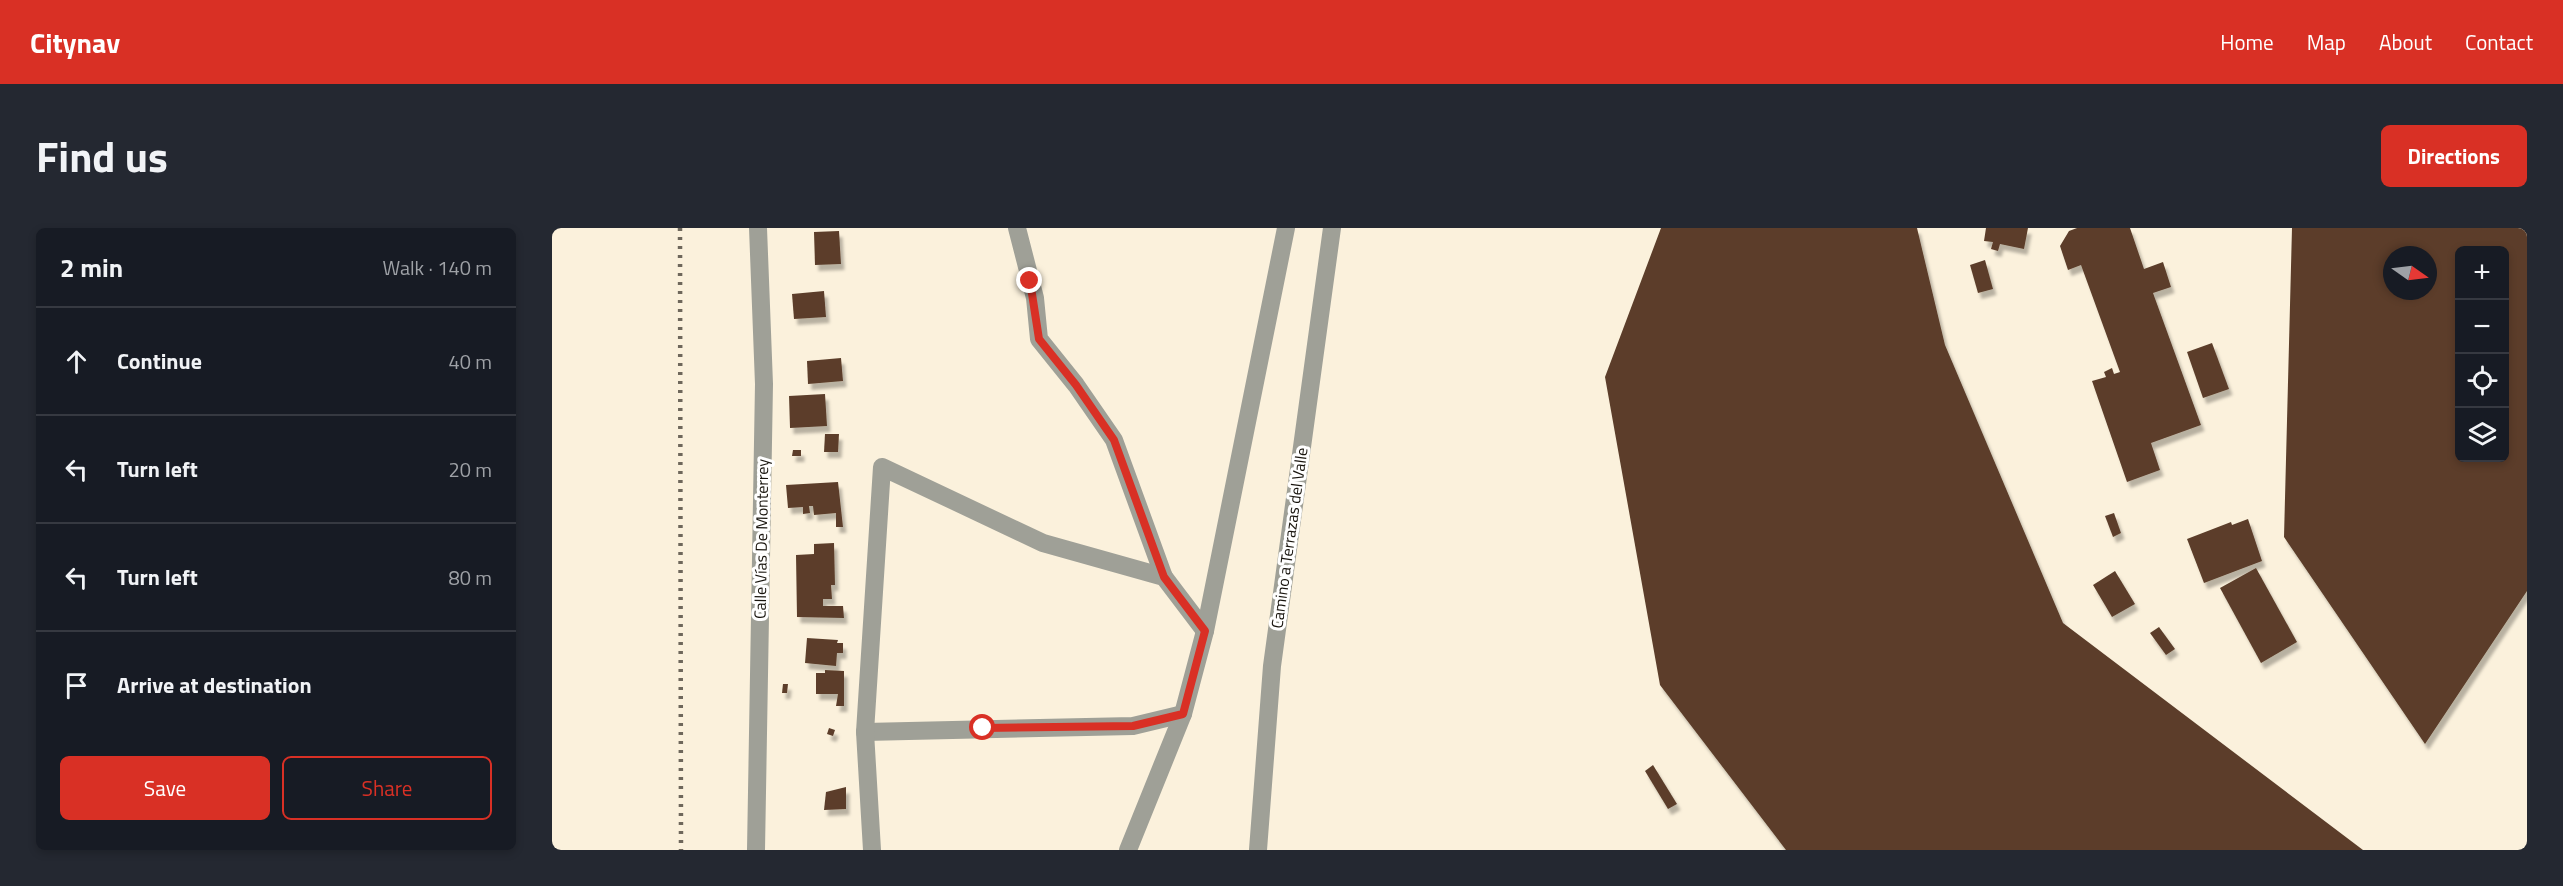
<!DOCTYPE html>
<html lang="en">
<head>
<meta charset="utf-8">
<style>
  :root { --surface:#171b24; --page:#242831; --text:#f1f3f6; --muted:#9ea1a6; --line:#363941; --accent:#d93025 }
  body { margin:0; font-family:"Titillium Web",sans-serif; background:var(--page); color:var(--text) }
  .controls { position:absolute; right:18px; top:18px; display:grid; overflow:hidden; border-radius:9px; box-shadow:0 3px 9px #0003 }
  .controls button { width:54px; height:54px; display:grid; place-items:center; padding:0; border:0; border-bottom:2px solid var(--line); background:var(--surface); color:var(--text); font:30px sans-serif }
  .compass { position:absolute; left:1831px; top:18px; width:54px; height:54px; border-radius:50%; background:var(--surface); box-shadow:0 3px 9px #0003; rotate:104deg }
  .stop { position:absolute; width:18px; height:18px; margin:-14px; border:4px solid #d93025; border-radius:50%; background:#fff }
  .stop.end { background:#d93025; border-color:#fff; box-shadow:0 2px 6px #0008 }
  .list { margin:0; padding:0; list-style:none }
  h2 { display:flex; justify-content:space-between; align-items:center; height:78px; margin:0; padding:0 24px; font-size:26px }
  h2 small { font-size:20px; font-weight:400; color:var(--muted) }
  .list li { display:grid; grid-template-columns:39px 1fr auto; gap:18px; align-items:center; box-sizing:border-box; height:108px; padding:0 24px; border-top:2px solid var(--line) }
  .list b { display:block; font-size:22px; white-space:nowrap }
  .list em { font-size:20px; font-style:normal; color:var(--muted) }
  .actions { display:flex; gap:12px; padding:18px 24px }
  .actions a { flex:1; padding:14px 0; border:2px solid var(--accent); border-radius:9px; text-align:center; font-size:21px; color:var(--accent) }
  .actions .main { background:var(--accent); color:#fff }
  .icon { flex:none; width:33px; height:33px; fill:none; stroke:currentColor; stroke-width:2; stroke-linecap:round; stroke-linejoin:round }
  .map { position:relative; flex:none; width:1975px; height:622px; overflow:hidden; border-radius:9px }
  header { display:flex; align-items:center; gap:36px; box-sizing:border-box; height:84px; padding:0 30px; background:var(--accent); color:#fff }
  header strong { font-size:28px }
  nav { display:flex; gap:33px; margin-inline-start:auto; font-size:21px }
  .intro { display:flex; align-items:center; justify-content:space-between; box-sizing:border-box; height:144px; padding:0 36px }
  h1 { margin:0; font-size:42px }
  .button { padding:15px 27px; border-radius:9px; background:var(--accent); color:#fff; font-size:21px; font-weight:700 }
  main { display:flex; gap:36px; padding:0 36px }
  aside { flex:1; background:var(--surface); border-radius:9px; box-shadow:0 3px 9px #0003 }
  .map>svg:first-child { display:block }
  .building { fill:#5b3e2a; fill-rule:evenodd; filter:url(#shadow) }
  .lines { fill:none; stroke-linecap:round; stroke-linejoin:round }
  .minor { stroke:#9fa097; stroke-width:18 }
  .rail { stroke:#6e675b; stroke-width:4.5; stroke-dasharray:3 6; stroke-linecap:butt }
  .route { stroke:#d93025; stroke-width:8 }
  .labels { text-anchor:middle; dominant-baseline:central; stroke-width:6; stroke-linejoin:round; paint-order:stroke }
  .street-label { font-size:16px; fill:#18140d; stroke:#fff }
</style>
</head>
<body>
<header>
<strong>Citynav</strong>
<nav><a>Home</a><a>Map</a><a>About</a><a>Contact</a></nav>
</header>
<div class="intro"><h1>Find us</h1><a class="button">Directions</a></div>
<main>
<aside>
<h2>2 min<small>Walk · 140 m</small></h2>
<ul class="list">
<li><svg class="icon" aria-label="ahead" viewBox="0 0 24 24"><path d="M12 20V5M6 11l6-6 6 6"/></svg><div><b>Continue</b></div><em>40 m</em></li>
<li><svg class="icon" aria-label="left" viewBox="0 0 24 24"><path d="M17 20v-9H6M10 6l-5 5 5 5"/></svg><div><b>Turn left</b></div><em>20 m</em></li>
<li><svg class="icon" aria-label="left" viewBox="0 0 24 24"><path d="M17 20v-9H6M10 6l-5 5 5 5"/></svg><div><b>Turn left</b></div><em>80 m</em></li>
<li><svg class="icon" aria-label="arrive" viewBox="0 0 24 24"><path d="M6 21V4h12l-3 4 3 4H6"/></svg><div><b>Arrive at destination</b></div></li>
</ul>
<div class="actions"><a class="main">Save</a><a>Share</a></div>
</aside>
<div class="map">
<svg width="1975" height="622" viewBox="0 0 1975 622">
  <defs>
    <filter id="shadow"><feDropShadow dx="3.5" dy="6" stdDeviation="1.5" flood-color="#0004"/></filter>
  </defs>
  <rect width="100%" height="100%" fill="#fbf1dc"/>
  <!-- building -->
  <g class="building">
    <path d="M1109 0H1365L1393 117 1511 395 1811 622H1234L1108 457 1053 149Z"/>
    <path d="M1434 0H1476L1472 21 1448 16 1446 23 1439 21 1441 14 1432 13Z"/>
    <path d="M1525 0H1578L1592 41 1611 34 1619 59 1601 65 1649 197 1599 215 1608 242 1575 254 1540 153 1554 149 1552 144 1560 140 1562 146 1568 144 1529 37 1516 42 1508 18 1517 3Z"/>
    <path d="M1740 0H1975V363L1873 516 1732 309ZM1908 22H1953V230H1908ZM1840 27H1876V63H1840Z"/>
    <path d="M287 3 289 36 263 37 262 4Z"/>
    <path d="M1433 32 1441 61 1426 65 1418 37Z"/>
    <path d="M272 63 274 89 242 91 240 66Z"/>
    <path d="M1660 115 1677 161 1651 170 1635 124Z"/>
    <path d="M289 130 291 153 256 156 255 133Z"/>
    <path d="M273 166 275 198 238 200 237 168Z"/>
    <path d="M273 206H287L286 224H272Z"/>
    <path d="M241 222H249V228H240Z"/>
    <path d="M286 254 291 299H284V285L262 287 261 278H257L258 285 251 286V279L236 280 234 257Z"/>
    <path d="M1562 285 1569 305 1561 309 1553 288Z"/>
    <path d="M1696 291 1710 333 1652 355 1635 311 1679 294 1680 297Z"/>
    <path d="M282 315 283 357H279L280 371H271V378H291L292 390 245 389 244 327 262 326V316Z"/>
    <path d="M1704 340 1745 414 1709 435 1668 360Z"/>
    <path d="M1563 343 1583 376 1560 389 1541 357Z"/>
    <path d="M1607 399 1623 421 1614 427 1598 405Z"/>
    <path d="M255 410 286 412 285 415H291V425H285L284 438 253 435Z"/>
    <path d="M273 442 292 443V478H284L286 466H264V445H273Z"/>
    <path d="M231 456H236L235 465H230Z"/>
    <path d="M277 500 283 502 281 508 275 506Z"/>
    <path d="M1101 537 1125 576 1116 581 1093 543Z"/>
    <path d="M294 559V581L272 582 274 564Z"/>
  </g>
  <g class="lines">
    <!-- minor -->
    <g class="minor">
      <path d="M465 0 483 70 487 111 524 157 562 212 612 349"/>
      <path d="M313 504 581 498 631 486"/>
      <path d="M204 622 212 156 206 0"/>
      <path d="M320 622 313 504 330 239 491 315 612 349 653 403"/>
      <path d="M576 622 631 486 653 403 734 0"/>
      <path d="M706 622 720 438 780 0"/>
    </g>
    <!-- rail -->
    <path class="rail" d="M128 0 129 622"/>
  </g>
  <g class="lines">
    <!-- route -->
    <path class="route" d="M431 500 581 498 631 486 653 403 612 349 562 212 524 157 487 111 478 53"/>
  </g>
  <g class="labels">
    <!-- street labels -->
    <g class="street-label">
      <text transform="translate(737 310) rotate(-82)">Camino a Terrazas del Valle</text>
      <text transform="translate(209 311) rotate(-89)">Calle Vías De Monterrey</text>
    </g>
  </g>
</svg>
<div class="controls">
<button>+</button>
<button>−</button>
<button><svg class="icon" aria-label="locate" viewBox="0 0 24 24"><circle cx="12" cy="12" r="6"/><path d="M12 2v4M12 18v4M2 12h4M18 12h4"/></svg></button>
<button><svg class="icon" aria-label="layers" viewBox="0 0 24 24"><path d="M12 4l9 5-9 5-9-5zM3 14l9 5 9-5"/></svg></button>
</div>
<svg class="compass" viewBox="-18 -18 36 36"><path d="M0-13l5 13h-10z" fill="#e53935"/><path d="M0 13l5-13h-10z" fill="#9ea1a6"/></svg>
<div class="stop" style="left:431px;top:500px"></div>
<div class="stop end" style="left:478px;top:53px"></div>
</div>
</main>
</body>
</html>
